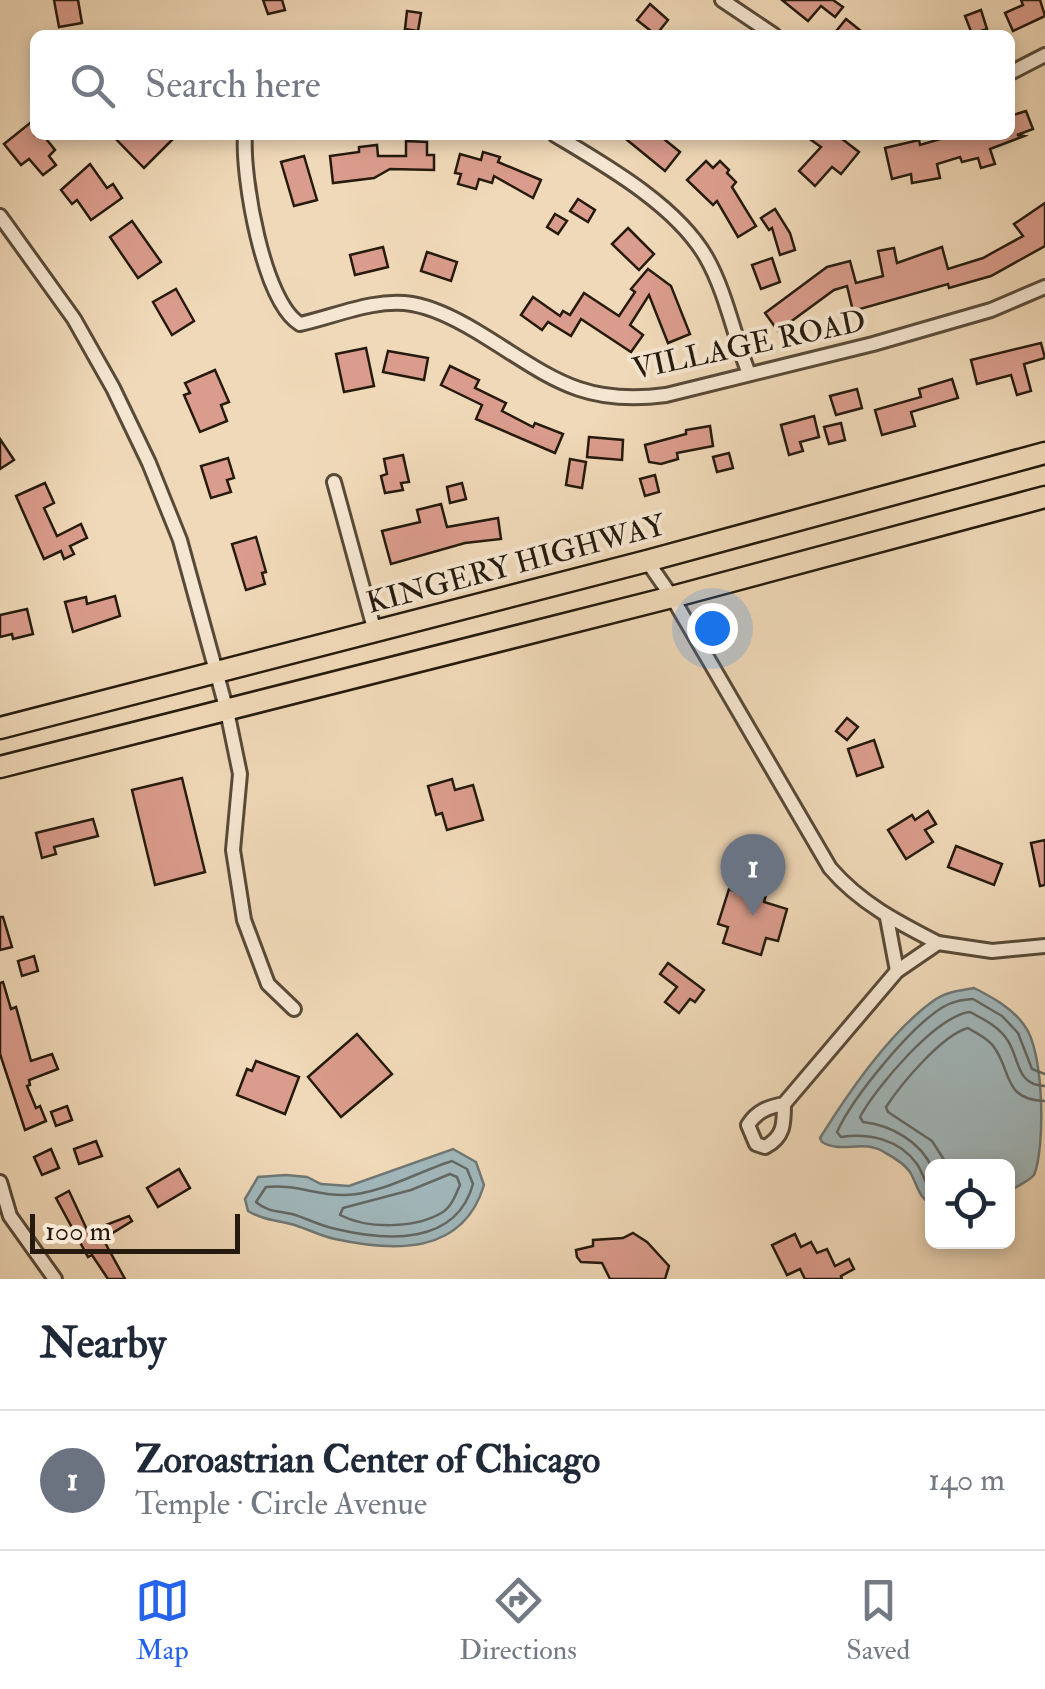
<!DOCTYPE html>
<html lang="en">
<head>
<meta charset="utf-8">
<style>
  :root { --surface:#fff; --page:#f6f6f7; --text:#1f2937; --muted:#747a83; --line:#e0e1e3; --accent:#2563eb }
  body { margin:0; font-family:"IM FELL Double Pica",serif; background:var(--page); color:var(--text) }
  .controls { position:absolute; right:30px; bottom:30px; display:grid; overflow:hidden; border-radius:15px; box-shadow:0 5px 15px #0003 }
  .controls button { width:90px; height:90px; display:grid; place-items:center; padding:0; border:0; border-bottom:2px solid var(--line); background:var(--surface); color:var(--text); font:50px sans-serif }
  .scale { position:absolute; left:30px; bottom:25px; width:210px; box-sizing:border-box; padding-left:10px; border:5px solid #251a0d; border-top:0; font-size:28px; line-height:35px; white-space:nowrap; color:#251a0d; -webkit-text-stroke:8px #f5e6d1; paint-order:stroke }
  .you { position:absolute; left:712px; top:628px; width:35px; height:35px; margin:-25px; border:8px solid #fff; border-radius:50%; background:#1a73e8; box-shadow:0 0 0 15px #1a73e833 }
  .badge { display:grid; place-items:center; width:65px; height:65px; border-radius:50%; background:var(--accent); color:#fff; font-size:32px; font-weight:700 }
  .pin { position:absolute; translate:-50% -82px; filter:drop-shadow(0 2px 5px #0008) }
  .pin::after { content:''; position:absolute; top:52px; width:35px; height:30px; background:inherit; clip-path:polygon(0 0,100% 0,50% 100%) }
  .list { margin:0; padding:0; list-style:none }
  h2 { display:flex; justify-content:space-between; align-items:center; height:130px; margin:0; padding:0 40px; font-size:42px }
  h2 small { font-size:32px; font-weight:400; color:var(--muted) }
  .list li { display:grid; grid-template-columns:65px 1fr auto; gap:30px; align-items:center; box-sizing:border-box; height:140px; padding:0 40px; border-top:2px solid var(--line) }
  .list b { display:block; font-size:38px; white-space:nowrap }
  .list p { margin:0; font-size:32px; white-space:nowrap; color:var(--muted) }
  .list em { font-size:32px; font-style:normal; color:var(--muted) }
  .icon { flex:none; width:55px; height:55px; fill:none; stroke:currentColor; stroke-width:2; stroke-linecap:round; stroke-linejoin:round }
  .map { position:relative; flex:none; width:1045px; height:1279px; overflow:hidden }
  .search { position:absolute; background:var(--surface); box-shadow:0 5px 15px #0003; left:30px; right:30px; top:30px; height:110px; display:flex; align-items:center; gap:25px; box-sizing:border-box; padding:0 35px; border-radius:15px; color:var(--muted); font-size:38px }
  .sheet { height:270px; background:var(--surface) }
  nav { display:flex; justify-content:space-around; align-items:center; box-sizing:border-box; height:140px; border-top:2px solid var(--line); background:var(--surface); font-size:28px; color:var(--muted) }
  nav a { display:grid; justify-items:center; gap:5px }
  nav .on { color:var(--accent) }
  .map>svg:first-child { display:block }
  .water { fill:#a1b7bb; stroke:#6f7875; stroke-width:2.5 }
  .lines { fill:none; stroke-linecap:round; stroke-linejoin:round }
  .shore { stroke:#636864; stroke-width:2.5 }
  .building { fill:#da9c8c; stroke:#251a0d; stroke-width:2.5 }
  .minor-casing { stroke:#584a38; stroke-width:18 }
  .primary-casing { stroke:#251a0d; stroke-width:25 }
  .minor { stroke:#f5e6d1; stroke-width:12 }
  .primary { stroke:#f0d9b8; stroke-width:20 }
  .labels { text-anchor:middle; dominant-baseline:central; stroke-width:8; stroke-linejoin:round; paint-order:stroke }
  .street-label { font-size:30px; fill:#251a0d; stroke:#f5e6d1 }
</style>
</head>
<body>
<div class="map">
<svg width="1045" height="1279" viewBox="0 0 1045 1279">
  <rect width="100%" height="100%" fill="#f0d9b8"/>
  <filter id="stains"><feTurbulence type="fractalNoise" baseFrequency=".002" numOctaves="4"/><feColorMatrix values="0 0 0 0 .2 0 0 0 0 .09 0 0 0 0 .02 0 0 0 .5 -.17"/></filter>
  <radialGradient id="worn" r=".72"><stop offset=".6" stop-color="#630" stop-opacity="0"/><stop offset="1" stop-color="#630" stop-opacity=".3"/></radialGradient>
  <!-- water -->
  <g class="water">
    <path d="M974 988C992 997 1012 1008 1024 1025 1045 1051 1045 1150 1034 1175 1027 1183 1016 1186 1008 1192V1166H932V1205C918 1197 918 1186 910 1172 904 1163 893 1157 884 1152 863 1139 841 1154 822 1142L820 1138C848 1093 892 1029 936 999 947 992 961 990 974 988Z"/>
    <path d="M453 1149 476 1162 484 1185C463 1255 395 1252 335 1239 320 1236 306 1228 291 1224 276 1220 263 1220 248 1211L245 1199 258 1177 286 1175 307 1177 321 1184 349 1186Z"/>
  </g>
  <g class="lines">
    <!-- shore -->
    <g class="shore">
      <path d="M452 1161 467 1169 473 1184C456 1246 386 1241 336 1229 320 1226 306 1218 292 1214 279 1211 267 1212 256 1202L266 1187C299 1184 315 1196 345 1195 378 1195 420 1171 452 1161Z"/>
      <path d="M948 1166 932 1141 888 1112 886 1107C901 1084 942 1035 968 1028 976 1033 988 1038 994 1047 1012 1072 1003 1100 1045 1101"/>
      <path d="M932 1168C921 1142 891 1125 863 1122L860 1117C876 1087 936 1016 970 1012 983 1019 1000 1027 1008 1041 1020 1060 1016 1085 1045 1086"/>
      <path d="M450 1174 457 1177 460 1185C456 1194 452 1206 443 1212 415 1229 367 1229 340 1215L343 1208 411 1190Z"/>
      <path d="M932 1194C926 1185 923 1173 917 1164 899 1139 869 1133 841 1137L837 1132C853 1097 910 1027 943 1007 952 1001 963 1000 973 999L1002 1016 1018 1033 1032 1069 1045 1074"/>
    </g>
  </g>
  <!-- building -->
  <g class="building">
    <path d="M54 0H78L82 23 59 27Z"/>
    <path d="M263 0H282L285 10 268 14Z"/>
    <path d="M782 0H833L843 7 835 17 821 6 808 21Z"/>
    <path d="M1021 0H1040L1045 16 1013 31 1005 13 1023 5Z"/>
    <path d="M650 4 668 20 656 35 637 20Z"/>
    <path d="M981 10 987 29 972 34 965 16Z"/>
    <path d="M407 11 421 13 418 31 405 29Z"/>
    <path d="M846 19 866 35H833Z"/>
    <path d="M1026 111 1033 129 1017 135 1024 136 990 149 995 164 981 168 978 158 962 162 960 157 937 164 940 178 912 183 911 174 892 179 885 148 919 140 920 145 954 135H1010V116Z"/>
    <path d="M35 119V135H43L55 150 49 156 56 165 43 175 29 159 21 165 4 144Z"/>
    <path d="M112 135H177L144 168Z"/>
    <path d="M621 135H659L680 152 665 171Z"/>
    <path d="M804 135H837L859 152 841 174 832 167 815 186 799 171 821 147Z"/>
    <path d="M406 141 427 142V155H434V170L390 169 374 178 333 183 330 156 359 152V147L377 145 378 156H406Z"/>
    <path d="M483 152 500 157 498 162 541 180 533 198 494 176 492 183 479 179 476 189 458 184 461 174 455 173 460 154 481 160Z"/>
    <path d="M304 156 317 200 294 206 281 162Z"/>
    <path d="M706 161 713 168 720 161 729 170 727 173 736 182 732 187 756 226 738 237 717 201 713 205 687 180Z"/>
    <path d="M90 164 107 188 113 184 122 198 91 220 77 200 72 204 61 190Z"/>
    <path d="M578 199 595 210 588 222 570 211Z"/>
    <path d="M1045 203V246L991 276 949 288 948 284 853 311 847 286 834 290 778 331 765 313 827 267 850 261 856 283 883 276 878 251 894 248 897 263 942 247 948 269 983 258 1023 236 1014 224Z"/>
    <path d="M775 209 790 233 795 250 780 255 772 228 769 230 761 218Z"/>
    <path d="M555 214 567 221 558 234 547 227Z"/>
    <path d="M132 221 161 262 138 278 110 237Z"/>
    <path d="M628 228 654 254 639 270 612 244Z"/>
    <path d="M383 247 388 267 355 275 350 255Z"/>
    <path d="M427 252 457 262 451 281 421 271Z"/>
    <path d="M772 258 780 282 761 289 752 265Z"/>
    <path d="M648 269 671 286 690 334 668 343 649 295 630 325 643 335 631 352 581 319 571 336 548 322 542 330 521 315 533 297 560 316 563 311 570 315 584 293 619 316 635 292 631 289Z"/>
    <path d="M176 289 194 321 172 335 153 302Z"/>
    <path d="M1041 343 1045 358 1024 364 1031 391 1017 395 1011 375 977 384 971 360Z"/>
    <path d="M366 348 374 386 344 392 336 354Z"/>
    <path d="M388 351 428 358 424 380 383 372Z"/>
    <path d="M450 366 479 380 475 388 506 403 502 411 533 427 535 423 563 434 555 453 476 419 482 405 441 385Z"/>
    <path d="M215 370 229 402 221 405 227 421 200 432 184 395 190 393 185 383Z"/>
    <path d="M952 379 958 398 911 412 915 426 882 435 875 410 921 397 919 389Z"/>
    <path d="M857 389 862 408 836 415 830 396Z"/>
    <path d="M814 416 819 437 800 442 803 451 789 455 781 425Z"/>
    <path d="M841 423 845 440 829 444 824 427Z"/>
    <path d="M710 426 713 446 677 453 678 459 661 464 649 462 645 445 686 434V430Z"/>
    <path d="M589 437 623 440 622 460 587 457Z"/>
    <path d="M0 439 14 460 0 469Z"/>
    <path d="M729 453 733 468 717 472 713 457Z"/>
    <path d="M403 455 409 482 401 483 403 490 385 493 381 476 387 474 384 459Z"/>
    <path d="M228 458 234 478 227 480 231 492 211 498 201 466Z"/>
    <path d="M570 459 586 462 582 488 566 485Z"/>
    <path d="M655 475 659 492 645 496 640 479Z"/>
    <path d="M45 483 54 503 44 508 57 536 81 524 87 538 70 546 74 554 64 559 61 551 44 559 16 496Z"/>
    <path d="M462 483 466 499 450 503 447 487Z"/>
    <path d="M441 504 447 527 498 518 501 539 465 543 391 564 382 531 420 522 417 510Z"/>
    <path d="M256 537 266 572 262 573 265 584 246 590 232 544Z"/>
    <path d="M115 596 120 616 73 632 65 602 86 597 87 604Z"/>
    <path d="M27 609 33 634 13 639 12 634 0 637V615Z"/>
    <path d="M847 718 858 727 847 740 836 731Z"/>
    <path d="M874 740 883 767 857 776 848 749Z"/>
    <path d="M182 778 205 872 155 885 132 790Z"/>
    <path d="M452 779 455 790 473 785 483 820 447 830 442 813 436 815 428 786Z"/>
    <path d="M928 811 936 824 925 830 933 842 906 859 888 830 912 815 915 820Z"/>
    <path d="M93 819 98 836 54 847 56 854 42 858 36 833Z"/>
    <path d="M1045 840V885L1040 886 1031 843Z"/>
    <path d="M956 846 1002 864 994 885 948 867Z"/>
    <path d="M749 874 770 881 764 902 787 909 778 941 766 938 761 955 723 943 728 927 718 924 729 889 743 894Z"/>
    <path d="M0 917H3L12 947 0 950Z"/>
    <path d="M34 956 38 971 22 976 18 961Z"/>
    <path d="M668 963 704 990 695 1002 690 999 679 1013 665 1002 677 987 660 974Z"/>
    <path d="M3 982 11 1009 16 1007 31 1061 52 1054 58 1069 29 1080 30 1085 27 1086 36 1108 40 1106 46 1121 25 1130 0 1054V983Z"/>
    <path d="M357 1034 392 1074 341 1117 308 1077Z"/>
    <path d="M256 1061 299 1077 285 1114 237 1095 247 1069 252 1071Z"/>
    <path d="M67 1106 72 1120 56 1126 51 1112Z"/>
    <path d="M96 1141 102 1156 79 1164 74 1149Z"/>
    <path d="M51 1149 59 1168 42 1175 34 1157Z"/>
    <path d="M179 1169 190 1188 158 1207 147 1188Z"/>
    <path d="M69 1191 88 1232 129 1216 132 1221 103 1239 125 1279H108L92 1255 88 1257 56 1198Z"/>
    <path d="M633 1233 647 1242 669 1266 665 1279H610L602 1263 581 1262 577 1257 576 1250 593 1246V1240L623 1238Z"/>
    <path d="M795 1234 801 1247 811 1242 817 1253 827 1249 835 1266 849 1259 854 1269 841 1276 842 1279H805L800 1269 787 1275 772 1245Z"/>
  </g>
  <g class="lines">
    <defs>
      <g id="minor">
        <path d="M722 0 774 35"/>
        <path d="M1010 73 1045 55"/>
        <path d="M245 135C242 176 263 302 300 324 336 316 375 298 412 304 435 308 456 319 476 331 546 373 578 407 666 395L873 344 991 310 1045 287"/>
        <path d="M555 135C605 165 676 205 706 257 726 292 734 336 749 374"/>
        <path d="M0 216 74 319 113 388 149 463 180 540 227 711 240 774 233 850 244 920 268 984 294 1009"/>
        <path d="M334 482 375 632"/>
        <path d="M647 561 672 597 830 868C860 903 897 922 938 943"/>
        <path d="M887 918 897 971"/>
        <path d="M784 1104C784 1124 784 1137 765 1147L756 1144 748 1125C757 1111 768 1107 784 1104L897 971 938 943 992 951 1045 946"/>
        <path d="M0 1182 10 1216 55 1279"/>
      </g>
      <g id="primary">
        <path d="M0 728 647 561 1045 453"/>
        <path d="M0 767 672 597 1045 497"/>
      </g>
    </defs>
    <!-- minor casing -->
    <use href="#minor" class="minor-casing"/>
    <!-- primary casing -->
    <use href="#primary" class="primary-casing"/>
    <!-- minor -->
    <use href="#minor" class="minor"/>
    <!-- primary -->
    <use href="#primary" class="primary"/>
  </g>
  <g class="labels">
    <!-- street labels -->
    <g class="street-label">
      <text transform="translate(749 345) rotate(-12)">VILLAGE ROAD</text>
      <text transform="translate(516 564) rotate(-15)">KINGERY HIGHWAY</text>
    </g>
  </g>
  <rect width="100%" height="100%" filter="url(#stains)"/>
  <rect width="100%" height="100%" fill="url(#worn)"/>
</svg>
<div class="controls">
<button><svg class="icon" aria-label="locate" viewBox="0 0 24 24"><circle cx="12" cy="12" r="6"/><path d="M12 2v4M12 18v4M2 12h4M18 12h4"/></svg></button>
</div>
<div class="scale">100 m</div>
<div class="you"></div>
<div class="pin badge" style="left:753px;top:916px;background:#6b7280">1</div>
<div class="search"><svg class="icon" aria-label="search" viewBox="0 0 24 24"><circle cx="10" cy="10" r="6"/><path d="M15 15l6 6"/></svg>Search here</div>
</div>
<section class="sheet">
<h2>Nearby<small></small></h2>
<ul class="list">
<li><span class="badge" style="background:#6b7280">1</span><div><b>Zoroastrian Center of Chicago</b><p>Temple · Circle Avenue</p></div><em>140 m</em></li>
</ul>
</section>
<nav>
<a class="on"><svg class="icon" aria-label="map" viewBox="0 0 24 24"><path d="M3 6l6-2 6 2 6-2v14l-6 2-6-2-6 2zM9 4v14M15 6v14"/></svg>Map</a>
<a><svg class="icon" aria-label="directions" viewBox="0 0 24 24"><path d="M12 3l9 9-9 9-9-9zM9 14v-3h6M13 9l2 2-2 2"/></svg>Directions</a>
<a><svg class="icon" aria-label="saved" viewBox="0 0 24 24"><path d="M7 4h10v16l-5-4-5 4z"/></svg>Saved</a>
</nav>
</body>
</html>
